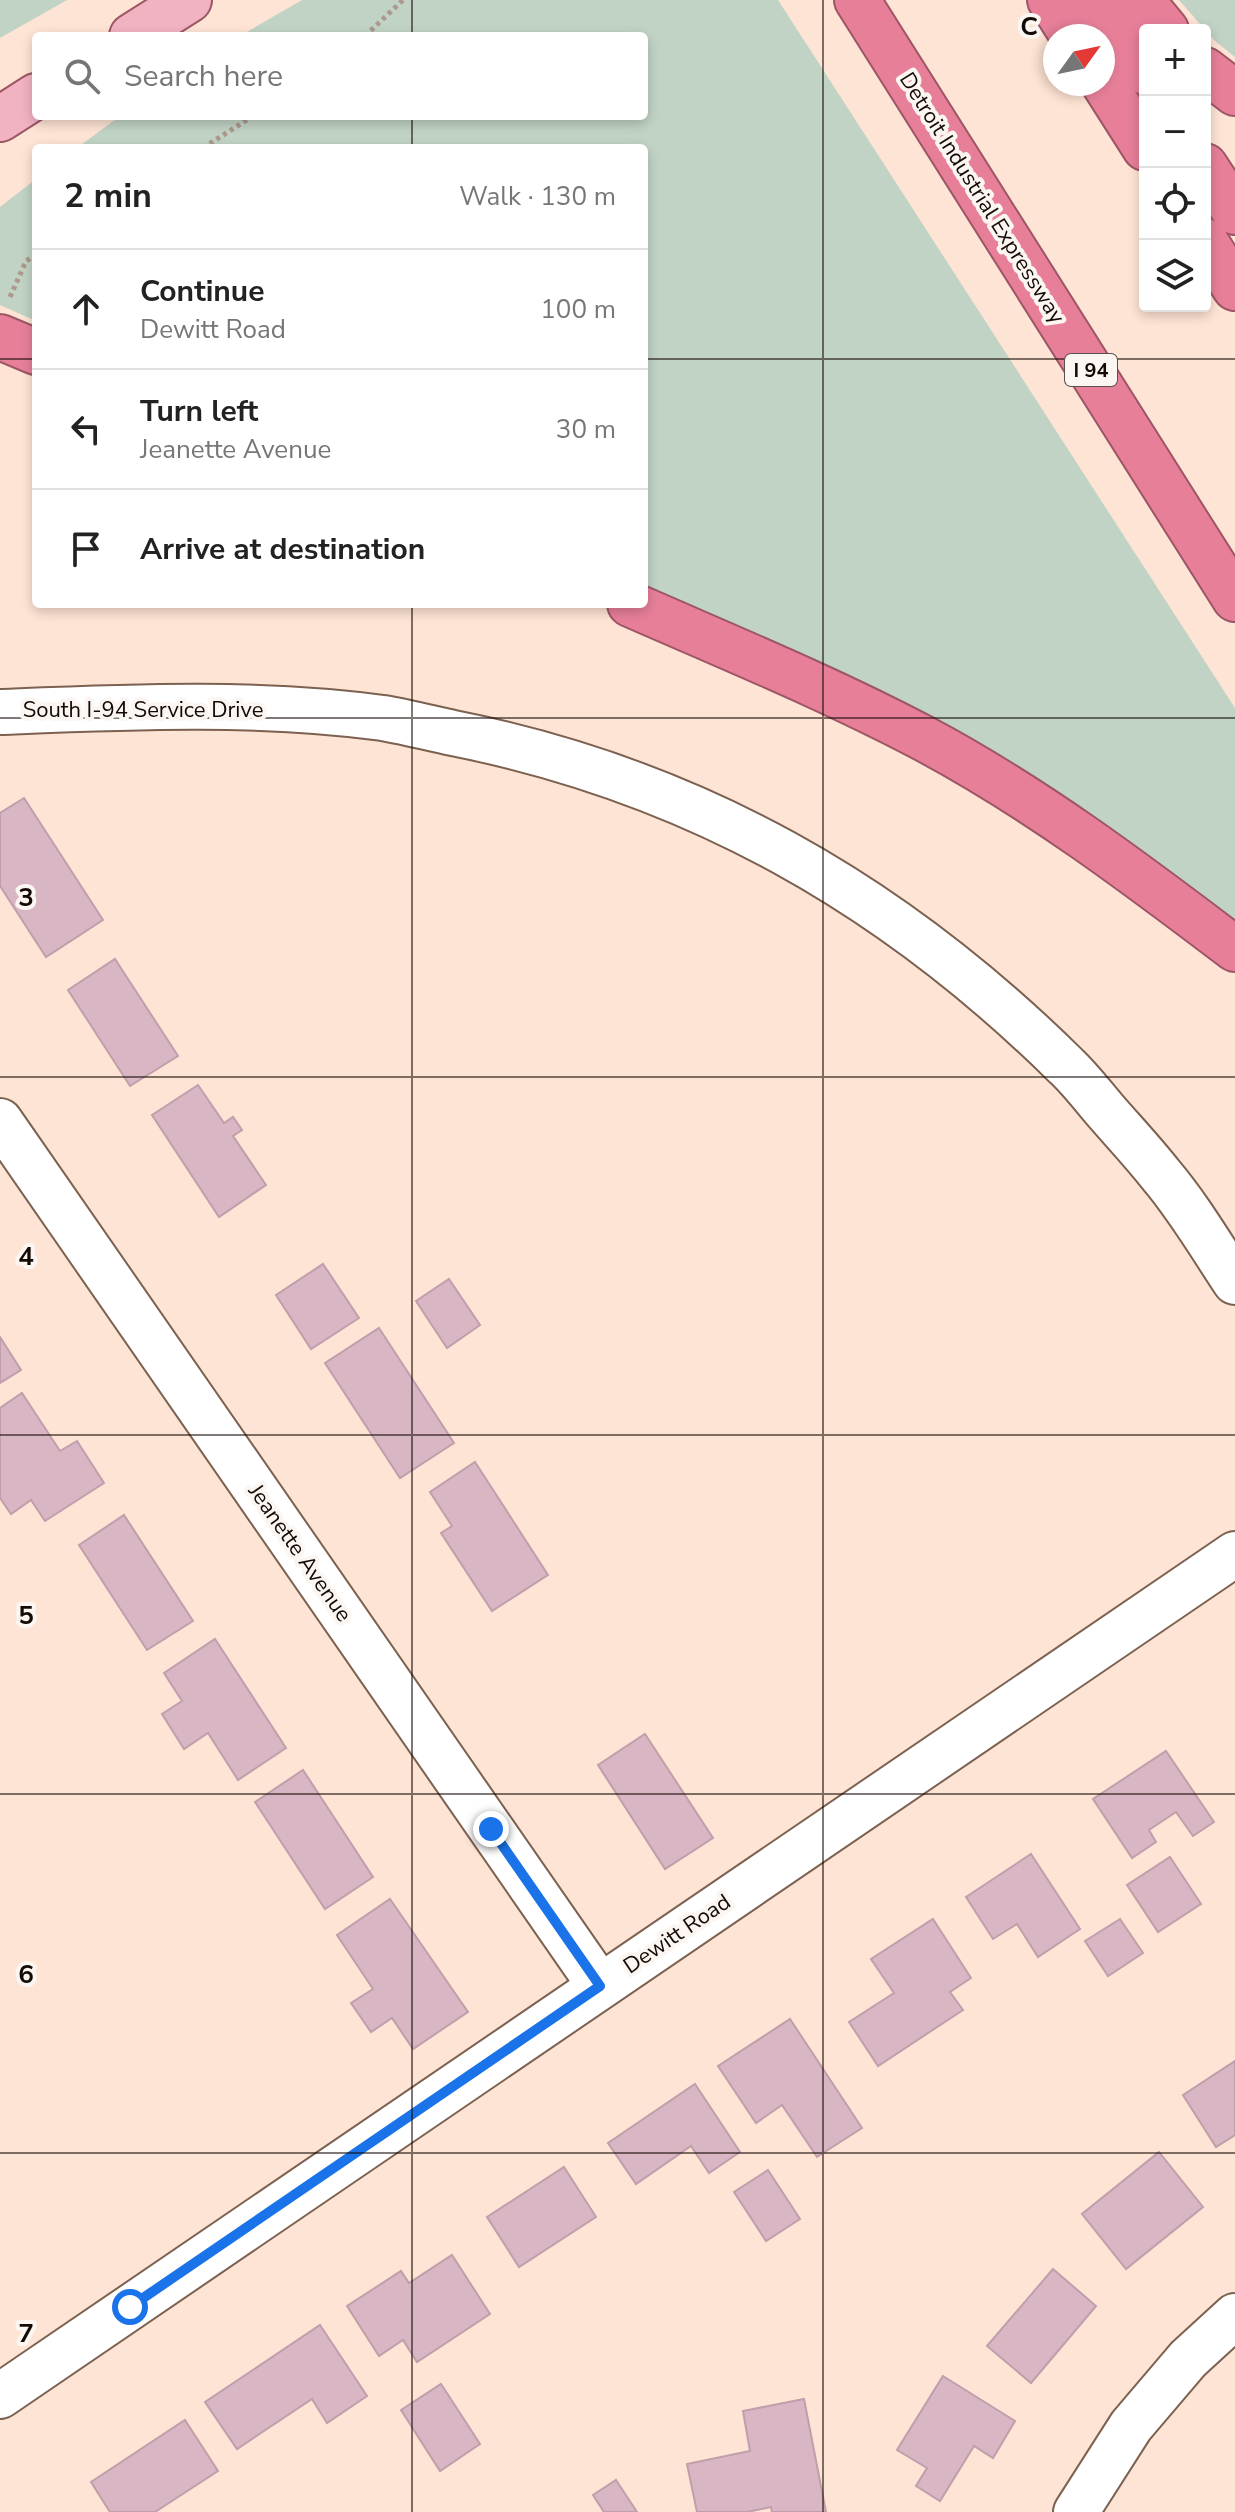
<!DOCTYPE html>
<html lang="en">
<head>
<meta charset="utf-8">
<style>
  :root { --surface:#fff; --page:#f2f2f2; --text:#222; --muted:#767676; --line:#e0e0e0 }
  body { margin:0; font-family:"Nunito Sans",sans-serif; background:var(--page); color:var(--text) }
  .controls { position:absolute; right:24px; top:24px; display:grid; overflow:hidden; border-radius:8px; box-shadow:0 4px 12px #0003 }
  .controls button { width:72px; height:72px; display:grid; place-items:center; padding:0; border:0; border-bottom:2px solid var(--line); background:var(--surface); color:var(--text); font:40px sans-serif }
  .compass { position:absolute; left:1043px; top:24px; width:72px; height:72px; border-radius:50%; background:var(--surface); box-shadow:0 4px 12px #0003; rotate:57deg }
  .stop { position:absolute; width:24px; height:24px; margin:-18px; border:6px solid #1a73e8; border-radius:50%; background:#fff }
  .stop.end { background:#1a73e8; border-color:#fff; box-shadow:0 2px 8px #0008 }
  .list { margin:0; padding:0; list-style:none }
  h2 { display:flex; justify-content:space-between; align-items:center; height:104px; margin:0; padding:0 32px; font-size:34px }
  h2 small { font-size:26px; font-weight:400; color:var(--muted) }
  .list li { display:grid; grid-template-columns:52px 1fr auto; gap:24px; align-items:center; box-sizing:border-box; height:120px; padding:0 32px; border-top:2px solid var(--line) }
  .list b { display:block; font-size:30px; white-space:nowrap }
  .list p { margin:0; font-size:26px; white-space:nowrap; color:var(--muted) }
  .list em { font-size:26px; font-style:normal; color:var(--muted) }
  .icon { flex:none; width:44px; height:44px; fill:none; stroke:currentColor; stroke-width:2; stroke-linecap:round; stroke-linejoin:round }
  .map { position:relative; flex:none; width:1235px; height:2512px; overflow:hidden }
  .search { position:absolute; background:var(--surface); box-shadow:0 4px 12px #0003; left:32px; top:32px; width:616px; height:88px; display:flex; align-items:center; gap:20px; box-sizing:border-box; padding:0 28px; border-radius:8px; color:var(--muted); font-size:30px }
  .panel { position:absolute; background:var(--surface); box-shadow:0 4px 12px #0003; left:32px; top:144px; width:616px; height:464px; border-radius:8px }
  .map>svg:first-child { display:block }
  .green { fill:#c0d3c4 }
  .building { fill:#d9b6c4; stroke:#c09eab; stroke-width:2 }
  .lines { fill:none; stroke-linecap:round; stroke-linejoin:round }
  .minor-casing { stroke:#7c6150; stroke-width:48 }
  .major-casing { stroke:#9d5665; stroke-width:48 }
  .highway-casing { stroke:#9d5665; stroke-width:48 }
  .path { stroke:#ac988c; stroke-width:5; stroke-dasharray:4 4; stroke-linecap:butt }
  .minor { stroke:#fff; stroke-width:44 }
  .major { stroke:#f1b2c2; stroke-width:44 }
  .highway { stroke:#e77f99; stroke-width:44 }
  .route { stroke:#1a73e8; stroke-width:10 }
  .grid { fill:none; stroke:#140a05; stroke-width:2; stroke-opacity:0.55 }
  .labels { text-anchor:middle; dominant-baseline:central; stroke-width:8; stroke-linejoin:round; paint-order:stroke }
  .shield { fill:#fcf6f2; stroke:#5a514c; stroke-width:2 }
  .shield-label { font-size:20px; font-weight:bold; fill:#140a05 }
  .street-label { font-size:22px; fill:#140a05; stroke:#fcf6f2 }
  .grid-label { font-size:26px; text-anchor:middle; font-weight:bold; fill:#140a05; stroke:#fcf6f2; stroke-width:8; stroke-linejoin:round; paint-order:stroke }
</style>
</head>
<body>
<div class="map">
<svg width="1235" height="2512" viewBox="0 0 1235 2512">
  <rect width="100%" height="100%" fill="#fee4d4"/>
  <!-- green -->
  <g class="green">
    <path d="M0 0H67L0 38Z"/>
    <path d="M302 0H778L1235 708V923L644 588V148H77L120 116H644V36H240Z"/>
    <path d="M1179 0H1235V57L1215 41Z"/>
    <path d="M36 179V321L0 305V207Z"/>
  </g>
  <!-- building -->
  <g class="building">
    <path d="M24 798 103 920 46 957 0 886V813Z"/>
    <path d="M115 959 178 1056 130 1086 68 990Z"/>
    <path d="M198 1085 224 1123 233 1117 242 1130 233 1136 266 1185 219 1217 152 1115Z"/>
    <path d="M323 1264 359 1318 311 1349 276 1295Z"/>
    <path d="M449 1279 480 1325 447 1348 416 1301Z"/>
    <path d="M379 1328 454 1443 400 1478 325 1363Z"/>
    <path d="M0 1337 21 1370 0 1383Z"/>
    <path d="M22 1393 60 1451 77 1441 104 1483 45 1521 31 1500 11 1514 0 1498V1408Z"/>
    <path d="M475 1462 548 1575 492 1611 441 1533 452 1526 430 1492Z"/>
    <path d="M124 1515 193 1621 147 1650 79 1545Z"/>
    <path d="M215 1639 286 1748 238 1780 208 1733 184 1749 162 1714 182 1701 164 1673Z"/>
    <path d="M645 1734 713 1838 665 1869 598 1765Z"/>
    <path d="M1166 1751 1214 1822 1193 1836 1176 1812 1149 1830 1156 1842 1132 1858 1093 1799Z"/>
    <path d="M303 1770 373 1877 325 1909 255 1802Z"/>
    <path d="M1031 1854 1080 1929 1038 1957 1017 1924 993 1939 966 1897Z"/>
    <path d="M1170 1857 1201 1904 1158 1932 1127 1885Z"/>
    <path d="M390 1899 468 2012 413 2049 392 2018 371 2032 351 2003 373 1989 337 1935Z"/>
    <path d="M933 1919 971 1978 950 1992 963 2010 878 2066 849 2022 894 1993 871 1959Z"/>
    <path d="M1120 1919 1143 1953 1108 1976 1085 1941Z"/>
    <path d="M790 2019 862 2128 817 2157 782 2105 756 2123 718 2066Z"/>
    <path d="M1235 2061V2135L1216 2147 1183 2095Z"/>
    <path d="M695 2084 740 2152 709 2173 691 2146 636 2184 608 2143Z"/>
    <path d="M1159 2152 1203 2207 1126 2269 1082 2214Z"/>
    <path d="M564 2167 596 2217 519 2267 487 2217Z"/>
    <path d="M768 2170 800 2219 766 2241 734 2192Z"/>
    <path d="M452 2255 490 2314 417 2362 403 2340 379 2356 347 2306 401 2271 409 2283Z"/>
    <path d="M1053 2269 1096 2306 1031 2383 987 2346Z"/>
    <path d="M320 2325 367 2396 327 2423 312 2399 237 2449 205 2402Z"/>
    <path d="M943 2376 1015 2421 993 2458 974 2446 940 2501 916 2486 927 2468 897 2450Z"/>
    <path d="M441 2384 480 2444 440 2471 401 2410Z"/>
    <path d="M804 2399 826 2512H772L771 2507 747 2512H697L687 2464 750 2451 743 2411Z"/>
    <path d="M185 2420 218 2471 155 2512H110L91 2482Z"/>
    <path d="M616 2480 637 2512H604L593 2495Z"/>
  </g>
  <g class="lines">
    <defs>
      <g id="minor">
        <path d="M0 712C127 707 256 701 383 718 406 722 430 728 453 733 694 781 892 894 1066 1066 1080 1079 1092 1095 1104 1109 1123 1131 1143 1152 1161 1175 1189 1208 1211 1246 1235 1282"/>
        <path d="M0 1121 600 1986"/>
        <path d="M0 2396 1235 1554"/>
        <path d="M1076 2512 1131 2426 1188 2359 1235 2316"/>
      </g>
      <g id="major">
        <path d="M132 36 189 0"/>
        <path d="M0 119 36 96"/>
      </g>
      <g id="highway">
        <path d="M857 0 1235 599"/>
        <path d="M1050 0 1073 36"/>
        <path d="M1098 0 1145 72"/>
        <path d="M1141 0 1166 30"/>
        <path d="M1205 70 1235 93"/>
        <path d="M1103 82 1145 148"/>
        <path d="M1205 166 1235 212"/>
        <path d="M1205 241 1235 288"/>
        <path d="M0 337 36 352"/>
        <path d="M630 604C728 647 828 688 923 738 1034 797 1135 873 1235 949"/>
      </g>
    </defs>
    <!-- minor casing -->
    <use href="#minor" class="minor-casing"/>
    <!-- major casing -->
    <use href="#major" class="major-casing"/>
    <!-- highway casing -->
    <use href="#highway" class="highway-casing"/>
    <!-- path -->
    <g class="path">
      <path d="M365 36 403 0"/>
      <path d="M203 148 253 116"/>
      <path d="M10 297 26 261 36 255"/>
    </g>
    <!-- minor -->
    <use href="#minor" class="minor"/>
    <!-- major -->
    <use href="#major" class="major"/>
    <!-- highway -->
    <use href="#highway" class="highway"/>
  </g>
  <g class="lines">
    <!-- route -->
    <path class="route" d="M130 2307 600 1986 491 1829"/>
  </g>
  <!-- grid -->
  <path class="grid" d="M412 0V36M823 0V2512M412 116V148M0 359H36M644 359H1235M412 604V2512M0 718H1235M0 1077H1235M0 1435H1235M0 1794H1235M0 2153H1235"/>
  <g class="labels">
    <!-- shield labels -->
    <rect class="shield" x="1065" y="354" width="52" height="32" rx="6"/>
    <g class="shield-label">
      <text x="1091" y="370">I 94</text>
    </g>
    <!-- street labels -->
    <g class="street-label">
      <text transform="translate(982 198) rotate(58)">Detroit Industrial Expressway</text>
      <text x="143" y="710">South I-94 Service Drive</text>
      <text transform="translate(300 1553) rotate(55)">Jeanette Avenue</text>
      <text transform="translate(677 1934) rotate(-34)">Dewitt Road</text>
    </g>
  </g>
  <g class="grid-label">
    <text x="1029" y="35">C</text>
    <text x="26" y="906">3</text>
    <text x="26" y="1265">4</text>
    <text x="26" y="1624">5</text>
    <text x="26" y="1983">6</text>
    <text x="26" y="2342">7</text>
  </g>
</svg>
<div class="controls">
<button>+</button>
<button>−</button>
<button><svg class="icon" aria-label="locate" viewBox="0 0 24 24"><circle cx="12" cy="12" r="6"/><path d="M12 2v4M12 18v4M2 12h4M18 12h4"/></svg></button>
<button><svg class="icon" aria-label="layers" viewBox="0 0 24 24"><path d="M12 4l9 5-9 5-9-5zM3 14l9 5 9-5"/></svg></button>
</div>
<svg class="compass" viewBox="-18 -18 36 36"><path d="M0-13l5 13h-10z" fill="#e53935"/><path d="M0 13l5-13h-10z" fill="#767676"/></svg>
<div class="stop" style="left:130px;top:2307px"></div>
<div class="stop end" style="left:491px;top:1829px"></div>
<div class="search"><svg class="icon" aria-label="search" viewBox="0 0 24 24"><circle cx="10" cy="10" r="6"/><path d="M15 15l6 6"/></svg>Search here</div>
<section class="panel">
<h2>2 min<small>Walk · 130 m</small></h2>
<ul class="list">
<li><svg class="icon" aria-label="ahead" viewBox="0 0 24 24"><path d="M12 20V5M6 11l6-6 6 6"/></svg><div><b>Continue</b><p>Dewitt Road</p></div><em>100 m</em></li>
<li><svg class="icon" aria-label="left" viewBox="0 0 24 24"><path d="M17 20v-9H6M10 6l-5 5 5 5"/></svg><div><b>Turn left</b><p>Jeanette Avenue</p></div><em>30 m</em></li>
<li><svg class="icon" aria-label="arrive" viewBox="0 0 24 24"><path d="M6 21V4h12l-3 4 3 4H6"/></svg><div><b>Arrive at destination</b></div></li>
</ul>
</section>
</div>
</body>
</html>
